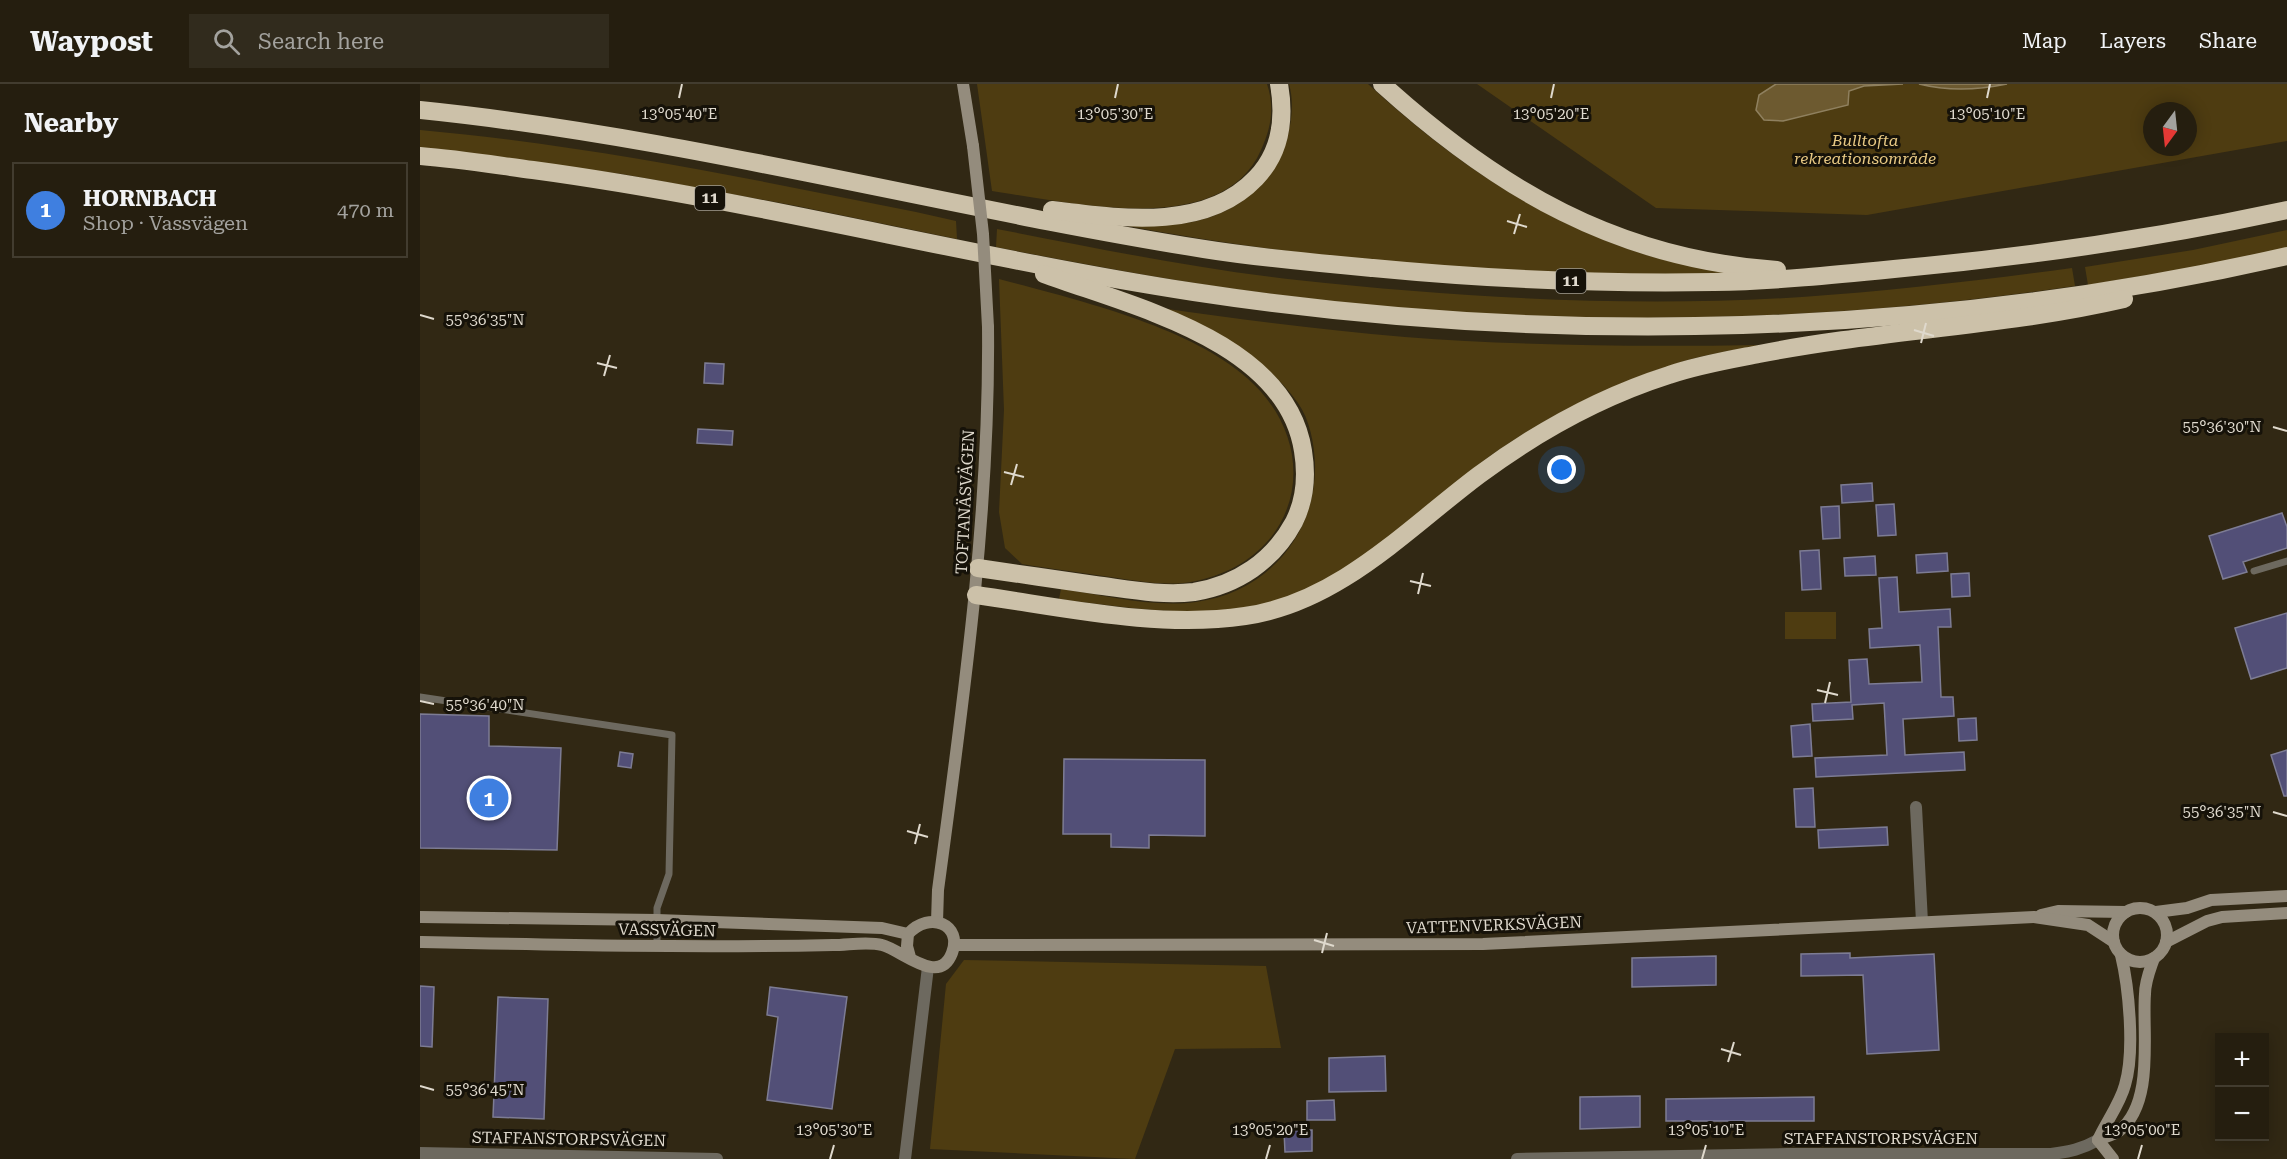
<!DOCTYPE html>
<html lang="en">
<head>
<meta charset="utf-8">
<style>
  :root { --surface:#251e0f; --page:#312b1d; --text:#f1f3f6; --muted:#a3a29e; --line:#423c2f; --accent:#0b8043 }
  body { margin:0; font-family:"Roboto Serif",serif; background:var(--page); color:var(--text) }
  .controls { position:absolute; right:18px; bottom:18px; display:grid; overflow:hidden; border-radius:0px; box-shadow:0 3px 15px #0003 }
  .controls button { width:54px; height:54px; display:grid; place-items:center; padding:0; border:0; border-bottom:2px solid var(--line); background:var(--surface); color:var(--text); font:30px sans-serif }
  .compass { position:absolute; left:1723px; top:18px; width:54px; height:54px; border-radius:50%; background:var(--surface); box-shadow:0 3px 15px #0003; rotate:195deg }
  .you { position:absolute; left:1142px; top:386px; width:21px; height:21px; margin:-15px; border:4px solid #fff; border-radius:50%; background:#1a73e8; box-shadow:0 0 0 9px #1a73e833 }
  .badge { display:grid; place-items:center; width:39px; height:39px; border-radius:50%; background:var(--accent); color:#fff; font-size:20px; font-weight:700 }
  .pin { position:absolute; translate:-50% -50%; border:3px solid #fff; box-shadow:0 2px 6px #0006 }
  .list { margin:0; padding:0; list-style:none }
  h2 { display:flex; justify-content:space-between; align-items:center; height:78px; margin:0; padding:0 24px; font-size:26px }
  h2 small { font-size:20px; font-weight:400; color:var(--muted) }
  .list li { display:grid; grid-template-columns:39px 1fr auto; gap:18px; align-items:center; box-sizing:border-box; height:96px; margin:0 12px 12px; padding:0 12px; border:2px solid var(--line); border-radius:0px }
  .list b { display:block; font-size:22px; white-space:nowrap }
  .list p { margin:0; font-size:20px; white-space:nowrap; color:var(--muted) }
  .list em { font-size:20px; font-style:normal; color:var(--muted) }
  .icon { flex:none; width:33px; height:33px; fill:none; stroke:currentColor; stroke-width:2; stroke-linecap:round; stroke-linejoin:round }
  .map { position:relative; flex:none; width:1867px; height:1075px; overflow:hidden }
  header { display:flex; align-items:center; gap:36px; box-sizing:border-box; height:84px; padding:0 30px; background:var(--surface); border-bottom:2px solid var(--line) }
  header strong { font-size:28px }
  nav { display:flex; gap:33px; margin-inline-start:auto; font-size:21px }
  .search { width:420px; height:54px; background:var(--page); display:flex; align-items:center; gap:15px; box-sizing:border-box; padding:0 21px; border-radius:0px; color:var(--muted); font-size:22px }
  main { display:flex }
  aside { flex:1; background:var(--surface) }
  .map>svg:first-child { display:block }
  .green { fill:#4e3c11; fill-rule:evenodd }
  .water { fill:#6d5a30; stroke:#8f805f; stroke-width:1.5 }
  .building { fill:#524f77; stroke:#7d7c94; stroke-width:1.5 }
  .lines { fill:none; stroke-linecap:round; stroke-linejoin:round }
  .lane { stroke:#6d695f; stroke-width:7 }
  .street { stroke:#6d695f; stroke-width:12 }
  .secondary { stroke:#948c7d; stroke-width:12 }
  .highway { stroke:#ccc1a9; stroke-width:18 }
  .secondary-bridge { stroke:#948c7d; stroke-width:12 }
  .ticks { fill:none; stroke:#dfd9cd; stroke-width:2 }
  .labels { text-anchor:middle; dominant-baseline:central; stroke-width:6; stroke-linejoin:round; paint-order:stroke }
  .shield { fill:#161209; stroke:#a39d92; stroke-width:1.5 }
  .shield-label { font-size:15px; font-weight:bold; fill:#dfd9cd }
  .park-label { font-size:16px; font-style:italic; fill:#e8c984; stroke:#161209 }
  .street-label { font-size:16px; fill:#dfd9cd; stroke:#161209 }
  .ticks-label { font-size:15px; text-anchor:middle; fill:#dfd9cd; stroke:#161209; stroke-width:6; stroke-linejoin:round; paint-order:stroke }
</style>
</head>
<body>
<header>
<strong>Waypost</strong>
<div class="search"><svg class="icon" aria-label="search" viewBox="0 0 24 24"><circle cx="10" cy="10" r="6"/><path d="M15 15l6 6"/></svg>Search here</div>
<nav><a>Map</a><a>Layers</a><a>Share</a></nav>
</header>
<main>
<aside>
<h2>Nearby<small></small></h2>
<ul class="list">
<li><span class="badge" style="background:#3f7fe0">1</span><div><b>HORNBACH</b><p>Shop · Vassvägen</p></div><em>470 m</em></li>
</ul>
</aside>
<div class="map">
<svg width="1867" height="1075" viewBox="0 0 1867 1075">
  <rect width="100%" height="100%" fill="#312814"/>
  <!-- green -->
  <g class="green">
    <path d="M557 0H847C855 24 851 44 841 66 802 156 648 118 572 107Z"/>
    <path d="M869 0H948C1025 71 1114 134 1214 167 1244 177 1277 183 1308 189 1105 195 901 178 702 141 720 140 739 141 757 140 807 136 854 104 867 55 872 37 874 17 869 0Z"/>
    <path d="M1057 0H1867V57L1447 131 1236 124ZM1732 27H1768V63H1732Z"/>
    <path d="M0 46C167 61 332 95 496 128L536 137 537 155 377 122 202 90 0 65Z"/>
    <path d="M577 145C676 164 776 185 877 196 1044 214 1214 224 1382 213 1472 207 1563 196 1652 184L1655 202C1395 240 1129 245 867 212 769 200 673 182 576 163Z"/>
    <path d="M1867 146V164L1787 181 1668 201 1665 183 1773 166Z"/>
    <path d="M579 195C654 215 769 242 827 294 906 363 881 475 776 497 748 503 719 497 690 493 665 489 639 486 614 482L602 480 585 464 579 428 584 326Z"/>
    <path d="M741 224C822 236 904 246 985 253 1103 262 1222 263 1340 261 1311 267 1280 271 1252 281 1189 301 1132 330 1077 367 1008 416 934 496 851 518 781 536 710 524 639 515L641 505C684 511 732 524 776 518 847 509 897 450 895 379 894 359 890 336 878 319 842 269 794 250 741 224Z"/>
    <rect x="1365" y="528" width="51" height="27"/>
    <path d="M544 876 846 882 861 964 755 965 715 1075 510 1065 526 900Z"/>
  </g>
  <!-- water -->
  <g class="water">
    <path d="M1356 0H1483L1444 2 1429 7 1428 21 1363 37 1344 36 1336 26 1339 11Z"/>
    <path d="M1499 0H1587C1558 6 1527 7 1499 0Z"/>
  </g>
  <!-- building -->
  <g class="building">
    <path d="M285 279 304 280 303 300 284 299Z"/>
    <path d="M278 345 313 347 312 361 277 359Z"/>
    <path d="M1452 399 1453 417 1422 419 1421 401Z"/>
    <path d="M1474 420 1476 451 1458 452 1456 421Z"/>
    <path d="M1419 422 1420 454 1403 455 1401 423Z"/>
    <path d="M1862 429 1867 443V464L1823 478 1827 488 1803 495 1789 452Z"/>
    <path d="M1399 466 1401 505 1382 506 1380 467Z"/>
    <path d="M1527 469 1528 487 1497 489 1496 471Z"/>
    <path d="M1455 472 1456 491 1425 492 1424 474Z"/>
    <path d="M1549 489 1550 512 1532 513 1531 490Z"/>
    <path d="M1477 493 1479 528 1530 525 1531 543H1518L1521 613H1533L1534 632 1483 635 1485 671 1544 668 1545 686 1396 693 1395 674 1467 671 1464 619 1432 621 1433 635 1393 637 1392 620 1431 618 1429 576 1447 575 1449 600 1502 598 1500 561 1450 564 1449 545 1462 544 1459 494Z"/>
    <path d="M1867 529V584L1831 595 1815 544Z"/>
    <path d="M0 630 69 632V662L141 664 137 766 0 764Z"/>
    <path d="M1556 634 1557 656 1539 657 1538 635Z"/>
    <path d="M1390 640 1392 672 1373 673 1371 642Z"/>
    <path d="M1867 666V712H1864L1851 671Z"/>
    <path d="M200 668 213 670 211 684 198 682Z"/>
    <path d="M644 675 785 676V752L729 751V764L691 763V750H643Z"/>
    <path d="M1393 704 1395 743H1376L1374 705Z"/>
    <path d="M1467 743 1468 761 1399 764 1398 746Z"/>
    <path d="M1430 869V874L1514 870 1519 966 1447 970 1443 891 1381 892V870Z"/>
    <path d="M1296 872V901L1212 903V874Z"/>
    <path d="M0 902 14 903 12 963 0 962Z"/>
    <path d="M350 903 427 913 412 1025 347 1016 358 933 347 931Z"/>
    <path d="M78 913 128 915 124 1035 73 1033Z"/>
    <path d="M965 972 966 1007 909 1008V974Z"/>
    <path d="M1220 1012V1043L1160 1045V1013Z"/>
    <path d="M1394 1013V1037H1246V1015Z"/>
    <path d="M914 1016 915 1036H887V1017Z"/>
    <path d="M892 1046V1067L865 1068 864 1047Z"/>
  </g>
  <g class="lines">
    <!-- lane -->
    <g class="lane">
      <path d="M1834 487 1867 477"/>
      <path d="M0 613 252 651 249 790 237 824V863"/>
    </g>
    <!-- street -->
    <g class="street">
      <path d="M1496 723 1502 838"/>
      <path d="M0 1069 297 1075"/>
      <path d="M485 1075 508 883"/>
      <path d="M1097 1075 1368 1070H1631C1649 1068 1662 1065 1678 1056"/>
    </g>
    <!-- secondary -->
    <g class="secondary">
      <path d="M543 0 553 62"/>
      <circle cx="1720" cy="851" r="27"/>
      <path d="M1736 828 1767 824 1791 816 1867 812"/>
      <path d="M1621 831 1638 827 1706 828"/>
      <path d="M0 833 237 836 462 844 488 850"/>
      <path d="M517 838 518 806C543 619 570 432 568 243"/>
      <path d="M0 858C138 861 275 864 413 861 428 861 448 857 462 861 482 866 519 903 532 869 543 841 510 826 488 850L487 862 490 873"/>
      <path d="M1746 858 1787 837 1802 833 1867 829"/>
      <path d="M534 861 1063 860 1614 833 1668 841 1694 858"/>
      <path d="M1678 1056C1685 1053 1693 1051 1699 1047 1735 1019 1722 948 1725 910 1725 897 1730 886 1734 874"/>
      <path d="M1678 1056C1686 1038 1700 1020 1705 1001 1715 968 1709 904 1701 871"/>
      <path d="M1678 1056 1693 1075"/>
    </g>
    <!-- highway -->
    <g class="highway">
      <path d="M962 0C1078 105 1197 175 1357 186"/>
      <path d="M0 26C265 53 521 123 784 165 840 174 897 179 953 184 1067 195 1180 200 1294 198 1354 197 1414 191 1474 185 1606 173 1737 154 1867 126"/>
      <path d="M0 72C38 75 75 81 113 86 335 116 553 174 774 208 1135 263 1511 253 1867 172"/>
      <path d="M632 126C698 134 785 148 836 94 861 68 865 34 859 0"/>
      <path d="M558 484C597 490 636 495 675 501 707 505 741 512 774 508 817 501 853 477 874 438 885 416 887 391 883 367 866 257 713 223 624 190"/>
      <path d="M556 511C642 523 738 545 825 532 918 519 987 445 1059 391 1117 348 1180 313 1249 291 1278 281 1308 276 1339 270 1460 246 1583 243 1704 215"/>
    </g>
    <!-- secondary-bridge -->
    <path class="secondary-bridge" d="M553 62 563 150 568 243"/>
  </g>
  <!-- ticks -->
  <path class="ticks" d="M259 14 262 0M695 14 698 0M1131 14 1134 0M1567 14 1570 0M1087 137 1107 143M1094 150 1100 130M0 231 14 235M1494 246 1514 252M1501 259 1506 239M177 279 197 284M184 292 190 271M1853 343 1867 347M584 388 604 393M591 401 597 380M990 497 1011 502M998 510 1003 489M1397 606 1418 611M0 617 14 620M1405 619 1410 598M1853 728 1867 732M487 747 508 753M495 760 500 740M894 856 914 862M902 869 907 849M1301 965 1321 971M1308 978 1314 958M0 1002 14 1006M410 1075 414 1061M846 1075 850 1061M1282 1075 1286 1061M1718 1075 1722 1061"/>
  <g class="labels">
    <!-- shield labels -->
    <g class="shield">
      <rect x="275" y="102" width="30" height="24" rx="4.5"/>
      <rect x="1136" y="185" width="30" height="24" rx="4.5"/>
    </g>
    <g class="shield-label">
      <text x="290" y="114">11</text>
      <text x="1151" y="197">11</text>
    </g>
    <!-- park labels -->
    <g class="park-label">
      <text x="1445" y="56">Bulltofta<tspan x="1445" dy="18">rekreationsområde</tspan></text>
    </g>
    <!-- street labels -->
    <g class="street-label">
      <text transform="translate(545 418) rotate(-87)">TOFTANÄSVÄGEN</text>
      <text transform="translate(1074 841) rotate(-2)">VATTENVERKSVÄGEN</text>
      <text transform="translate(247 846) rotate(1)">VASSVÄGEN</text>
      <text x="1461" y="1054">STAFFANSTORPSVÄGEN</text>
      <text transform="translate(149 1055) rotate(1)">STAFFANSTORPSVÄGEN</text>
    </g>
  </g>
  <g class="ticks-label">
    <text x="259" y="35">13°05'40"E</text>
    <text x="695" y="35">13°05'30"E</text>
    <text x="1131" y="35">13°05'20"E</text>
    <text x="1567" y="35">13°05'10"E</text>
    <text x="65" y="241">55°36'35"N</text>
    <text x="1802" y="348">55°36'30"N</text>
    <text x="65" y="626">55°36'40"N</text>
    <text x="1802" y="733">55°36'35"N</text>
    <text x="65" y="1011">55°36'45"N</text>
    <text x="414" y="1051">13°05'30"E</text>
    <text x="850" y="1051">13°05'20"E</text>
    <text x="1286" y="1051">13°05'10"E</text>
    <text x="1722" y="1051">13°05'00"E</text>
  </g>
</svg>
<div class="controls">
<button>+</button>
<button>−</button>
</div>
<svg class="compass" viewBox="-18 -18 36 36"><path d="M0-13l5 13h-10z" fill="#e53935"/><path d="M0 13l5-13h-10z" fill="#a3a29e"/></svg>
<div class="you"></div>
<div class="pin badge" style="left:69px;top:714px;background:#3f7fe0">1</div>
</div>
</main>
</body>
</html>
